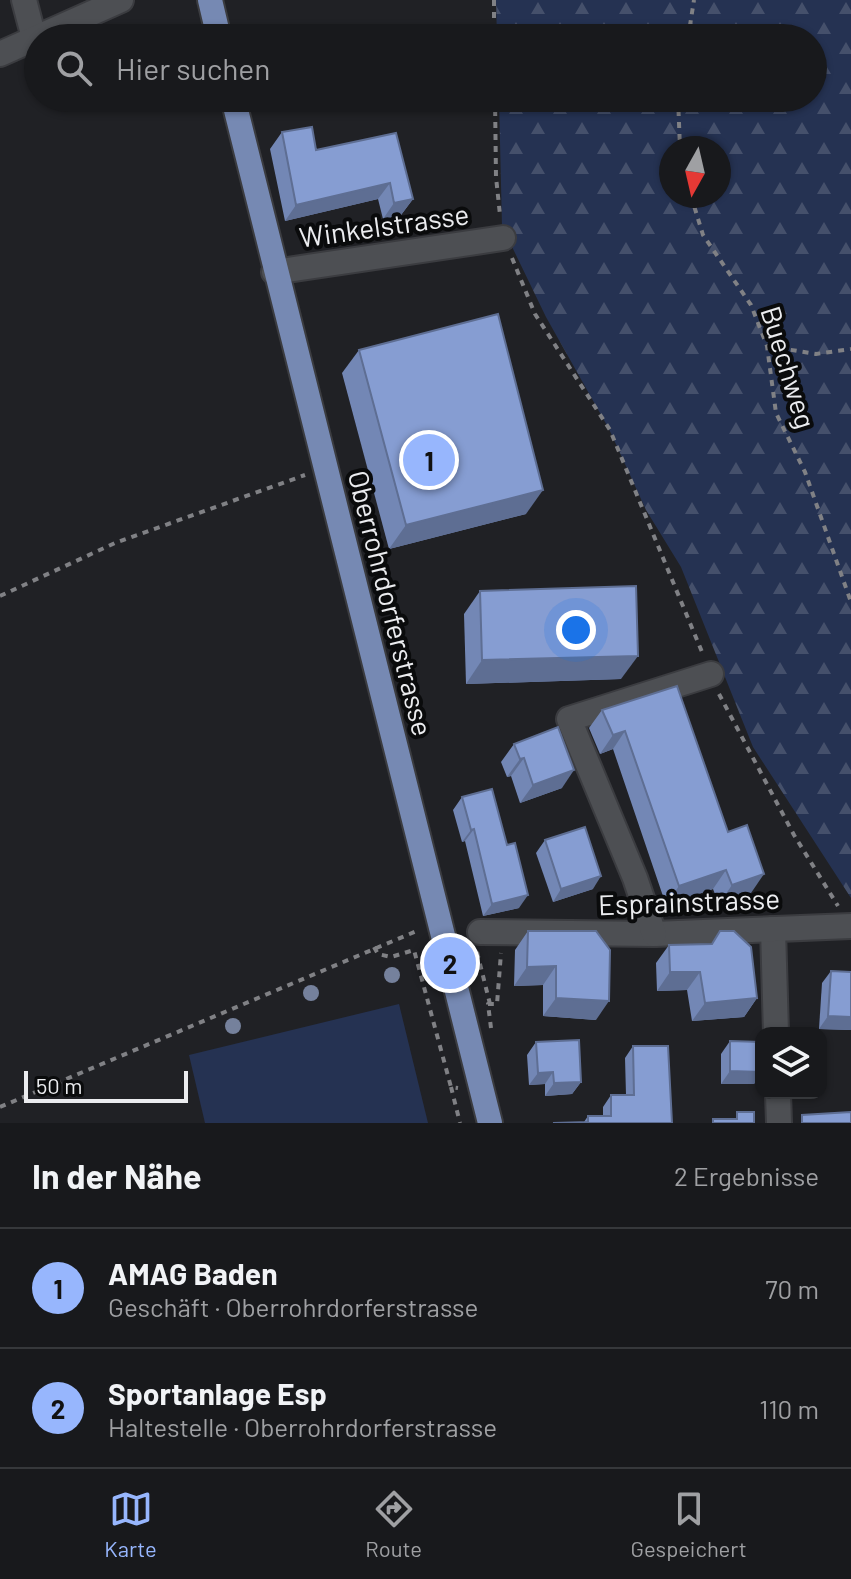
<!DOCTYPE html>
<html lang="de">
<head>
<meta charset="utf-8">
<style>
  :root { --surface:#18191c; --page:#212225; --text:#f1f3f6; --muted:#9fa0a3; --line:#36383b; --accent:#97b6fd }
  body { margin:0; font-family:Barlow,sans-serif; background:var(--page); color:var(--text) }
  .controls { position:absolute; right:24px; bottom:24px; display:grid; overflow:hidden; border-radius:16px; box-shadow:0 2px 6px #0004 }
  .controls button { width:72px; height:72px; display:grid; place-items:center; padding:0; border:0; border-bottom:2px solid var(--line); background:var(--surface); color:var(--text); font:40px sans-serif }
  .compass { position:absolute; left:659px; top:136px; width:72px; height:72px; border-radius:50%; background:var(--surface); box-shadow:0 2px 6px #0004; rotate:188deg }
  .scale { position:absolute; left:24px; bottom:20px; width:164px; box-sizing:border-box; padding-left:8px; border:4px solid #ebecef; border-top:0; font-size:22px; line-height:28px; white-space:nowrap; color:#ebecef; -webkit-text-stroke:6px #0a0b0c; paint-order:stroke }
  .you { position:absolute; left:576px; top:630px; width:28px; height:28px; margin:-20px; border:6px solid #fff; border-radius:50%; background:#1a73e8; box-shadow:0 0 0 12px #1a73e833 }
  .badge { display:grid; place-items:center; width:52px; height:52px; border-radius:50%; background:var(--accent); color:#111; font-size:26px; font-weight:700 }
  .pin { position:absolute; translate:-50% -50%; border:4px solid #fff; box-shadow:0 2px 8px #0006 }
  .list { margin:0; padding:0; list-style:none }
  h2 { display:flex; justify-content:space-between; align-items:center; height:104px; margin:0; padding:0 32px; font-size:34px }
  h2 small { font-size:26px; font-weight:400; color:var(--muted) }
  .list li { display:grid; grid-template-columns:52px 1fr auto; gap:24px; align-items:center; box-sizing:border-box; height:120px; padding:0 32px; border-top:2px solid var(--line) }
  .list b { display:block; font-size:30px; white-space:nowrap }
  .list p { margin:0; font-size:26px; white-space:nowrap; color:var(--muted) }
  .list em { font-size:26px; font-style:normal; color:var(--muted) }
  .icon { flex:none; width:44px; height:44px; fill:none; stroke:currentColor; stroke-width:2; stroke-linecap:round; stroke-linejoin:round }
  .map { position:relative; flex:none; width:851px; height:1123px; overflow:hidden }
  .search { position:absolute; background:var(--surface); box-shadow:0 2px 6px #0004; left:24px; right:24px; top:24px; height:88px; display:flex; align-items:center; gap:20px; box-sizing:border-box; padding:0 28px; border-radius:44px; color:var(--muted); font-size:30px }
  .sheet { height:344px; background:var(--surface) }
  nav { display:flex; justify-content:space-around; align-items:center; box-sizing:border-box; height:112px; border-top:2px solid var(--line); background:var(--surface); font-size:22px; color:var(--muted) }
  nav a { display:grid; justify-items:center; gap:4px }
  nav .on { color:var(--accent) }
  .map>svg:first-child { display:block }
  .forest { fill:url(#forest-firs); fill-rule:evenodd }
  .park { fill:#253252 }
  .lines { fill:none; stroke-linecap:round; stroke-linejoin:round }
  .minor-casing { stroke:#3b3c40; stroke-width:28 }
  .major-casing { stroke:#3b3c40; stroke-width:28 }
  .path { stroke:#808185; stroke-width:4; stroke-dasharray:6 6; stroke-linecap:butt }
  .minor { stroke:#4d4f53; stroke-width:24 }
  .major { stroke:#7689b3; stroke-width:24 }
  .tree { fill:#75819c }
  .wall { fill:#7387b5 }
  .shaded-wall { fill:#5e6e93 }
  .building { fill:#869dd2; stroke:#5e6e93; stroke-width:2 }
  .labels { text-anchor:middle; dominant-baseline:central; stroke-width:8; stroke-linejoin:round; paint-order:stroke }
  .street-label { font-size:28px; fill:#ebecef; stroke:#0a0b0c }
</style>
</head>
<body>
<div class="map">
<svg width="851" height="1123" viewBox="0 0 851 1123">
  <defs>
    <pattern id="forest-firs" width="22" height="20" patternUnits="userSpaceOnUse" patternTransform="scale(2)"><rect width="22" height="20" fill="#253252"/><path d="M5 1l3.5 6h-7zM16 11l3.5 6h-7z" fill="#45506b"/></pattern>
  </defs>
  <rect width="100%" height="100%" fill="#202125"/>
  <!-- forest -->
  <path class="forest" d="M496 0H851V898L753 747 681 567 646 510 609 429 546 317 502 226 499 98H813V38H497ZM671 148H719V196H671Z"/>
  <!-- park -->
  <path class="park" d="M399 1004 428 1123H205L189 1055Z"/>
  <g class="lines">
    <defs>
      <g id="minor">
        <path d="M24 0 34 38"/>
        <path d="M0 54 121 0"/>
        <path d="M274 272 503 238"/>
        <path d="M773 929 776 1033"/>
        <path d="M480 932 654 934 851 926"/>
        <path d="M654 934 635 878 569 719 711 674"/>
        <path d="M778 1093 779 1123"/>
      </g>
      <g id="major">
        <path d="M210 0 219 38"/>
        <path d="M233 98 490 1123"/>
      </g>
    </defs>
    <!-- minor casing -->
    <use href="#minor" class="minor-casing"/>
    <!-- major casing -->
    <use href="#major" class="major-casing"/>
    <!-- path -->
    <g class="path">
      <path d="M494 0V38"/>
      <path d="M688 38 694 0"/>
      <path d="M495 98 496 177 500 215"/>
      <path d="M678 98 680 148"/>
      <path d="M691 196 703 235 751 305 767 346 776 413 805 472 851 602"/>
      <path d="M512 258 535 314 610 430 702 652"/>
      <path d="M767 346 816 354 851 349"/>
      <path d="M0 596 115 543 305 475"/>
      <path d="M719 694 794 835 838 906"/>
      <path d="M374 947 378 954 391 957 414 950 451 1087 458 1088"/>
      <path d="M477 952 490 1004"/>
      <path d="M491 1028 488 1004H497L501 953"/>
      <path d="M451 1087 460 1123"/>
      <path d="M0 1107 419 930"/>
    </g>
    <!-- minor -->
    <use href="#minor" class="minor"/>
    <!-- major -->
    <use href="#major" class="major"/>
  </g>
  <!-- trees -->
  <g class="tree">
    <circle cx="392" cy="975" r="8"/>
    <circle cx="311" cy="993" r="8"/>
    <circle cx="233" cy="1026" r="8"/>
  </g>
  <!-- wall -->
  <g class="wall">
    <path d="M282 132 316 150 396 133 413 199 401 215 383 219 378 199 285 221 270 149Z"/>
    <path d="M359 350 526 514 389 549 342 373Z"/>
    <path d="M480 591 621 679 466 684 464 614Z"/>
    <path d="M677 686 728 832 751 893 719 904 713 889 666 905 613 749 600 754 589 728 602 710Z"/>
    <path d="M514 744 562 788 520 803 511 776 507 777 501 762Z"/>
    <path d="M462 797 519 908 483 916 465 841 462 842 453 810Z"/>
    <path d="M545 840 593 889 553 902 536 853Z"/>
    <path d="M528 931 596 1020 543 1016V985L514 986 515 950Z"/>
    <path d="M669 945 757 998 744 1017 692 1021 687 990 657 991 656 963Z"/>
    <path d="M831 971 851 1030 819 1029 822 983Z"/>
    <path d="M730 1041 761 1042V1074L754 1084H721V1054Z"/>
    <path d="M536 1042 581 1082 572 1094 545 1096V1084L529 1085 527 1055Z"/>
    <path d="M633 1046 672 1123H553L584 1122 588 1116H603V1107L611 1095H626L625 1058Z"/>
  </g>
  <!-- shaded-wall -->
  <g class="shaded-wall">
    <path d="M390 183 378 199 285 221 296 205Z"/>
    <path d="M413 199 401 215 383 219 394 203Z"/>
    <path d="M543 490 526 514 389 549 406 525Z"/>
    <path d="M638 656 621 679 466 684 482 660Z"/>
    <path d="M625 731 613 749 600 754 613 735Z"/>
    <path d="M524 758 511 776 507 777 520 759Z"/>
    <path d="M574 770 562 788 520 803 533 785Z"/>
    <path d="M474 829 465 841 462 842 471 830Z"/>
    <path d="M726 870 713 889 666 905 679 886Z"/>
    <path d="M764 874 751 893 719 904 732 885Z"/>
    <path d="M601 876 593 889 553 902 561 889Z"/>
    <path d="M528 895 519 908 483 916 492 904Z"/>
    <path d="M556 966 543 985 514 986 527 967Z"/>
    <path d="M670 972H700L687 990 657 991Z"/>
    <path d="M556 998 609 1001 596 1020 543 1016Z"/>
    <path d="M757 998 744 1017 692 1021 705 1003Z"/>
    <path d="M828 1016 851 1017V1030L819 1029Z"/>
    <path d="M730 1071 761 1072V1074L754 1084H721Z"/>
    <path d="M553 1072 545 1084 529 1085 538 1073Z"/>
    <path d="M581 1082 572 1094 545 1096 554 1083Z"/>
  </g>
  <!-- building -->
  <g class="building">
    <path d="M312 127 316 150 396 133 413 199 394 203 390 183 296 205 282 132Z"/>
    <path d="M498 314 543 490 406 525 359 350Z"/>
    <path d="M636 586 638 656 482 660 480 591Z"/>
    <path d="M677 686 728 832 747 825 764 874 732 885 726 870 679 886 625 731 613 735 602 710Z"/>
    <path d="M558 727 574 770 533 785 524 758 520 759 514 744Z"/>
    <path d="M492 789 507 845 515 843 528 895 492 904 474 829 471 830 462 797Z"/>
    <path d="M585 827 601 876 561 889 545 840Z"/>
    <path d="M528 931H596L610 950 609 1001 556 998V966L527 967Z"/>
    <path d="M720 931H734L751 947 757 998 705 1003 700 972H670L669 945 712 944Z"/>
    <path d="M831 971 851 972V1017L828 1016Z"/>
    <path d="M579 1040 581 1082 554 1083 553 1072 538 1073 536 1042Z"/>
    <path d="M730 1041 761 1042V1072L730 1071Z"/>
    <path d="M633 1046H668L672 1123H553L588 1122V1116H611V1095H634Z"/>
    <path d="M737 1112H754V1123H713V1119H737Z"/>
    <path d="M851 1112V1123H802V1115Z"/>
  </g>
  <g class="labels">
    <!-- street labels -->
    <g class="street-label">
      <text transform="translate(384 225) rotate(-8)">Winkelstrasse</text>
      <text transform="translate(789 367) rotate(73)">Buechweg</text>
      <text transform="translate(391 603) rotate(76)">Oberrohrdorferstrasse</text>
      <text transform="translate(689 901) rotate(-2)">Esprainstrasse</text>
    </g>
  </g>
</svg>
<div class="controls">
<button><svg class="icon" aria-label="layers" viewBox="0 0 24 24"><path d="M12 4l9 5-9 5-9-5zM3 14l9 5 9-5"/></svg></button>
</div>
<svg class="compass" viewBox="-18 -18 36 36"><path d="M0-13l5 13h-10z" fill="#e53935"/><path d="M0 13l5-13h-10z" fill="#9fa0a3"/></svg>
<div class="scale">50 m</div>
<div class="you"></div>
<div class="pin badge" style="left:429px;top:460px">1</div>
<div class="pin badge" style="left:450px;top:963px">2</div>
<div class="search"><svg class="icon" aria-label="search" viewBox="0 0 24 24"><circle cx="10" cy="10" r="6"/><path d="M15 15l6 6"/></svg>Hier suchen</div>
</div>
<section class="sheet">
<h2>In der Nähe<small>2 Ergebnisse</small></h2>
<ul class="list">
<li><span class="badge">1</span><div><b>AMAG Baden</b><p>Geschäft · Oberrohrdorferstrasse</p></div><em>70 m</em></li>
<li><span class="badge">2</span><div><b>Sportanlage Esp</b><p>Haltestelle · Oberrohrdorferstrasse</p></div><em>110 m</em></li>
</ul>
</section>
<nav>
<a class="on"><svg class="icon" aria-label="map" viewBox="0 0 24 24"><path d="M3 6l6-2 6 2 6-2v14l-6 2-6-2-6 2zM9 4v14M15 6v14"/></svg>Karte</a>
<a><svg class="icon" aria-label="directions" viewBox="0 0 24 24"><path d="M12 3l9 9-9 9-9-9zM9 14v-3h6M13 9l2 2-2 2"/></svg>Route</a>
<a><svg class="icon" aria-label="saved" viewBox="0 0 24 24"><path d="M7 4h10v16l-5-4-5 4z"/></svg>Gespeichert</a>
</nav>
</body>
</html>
